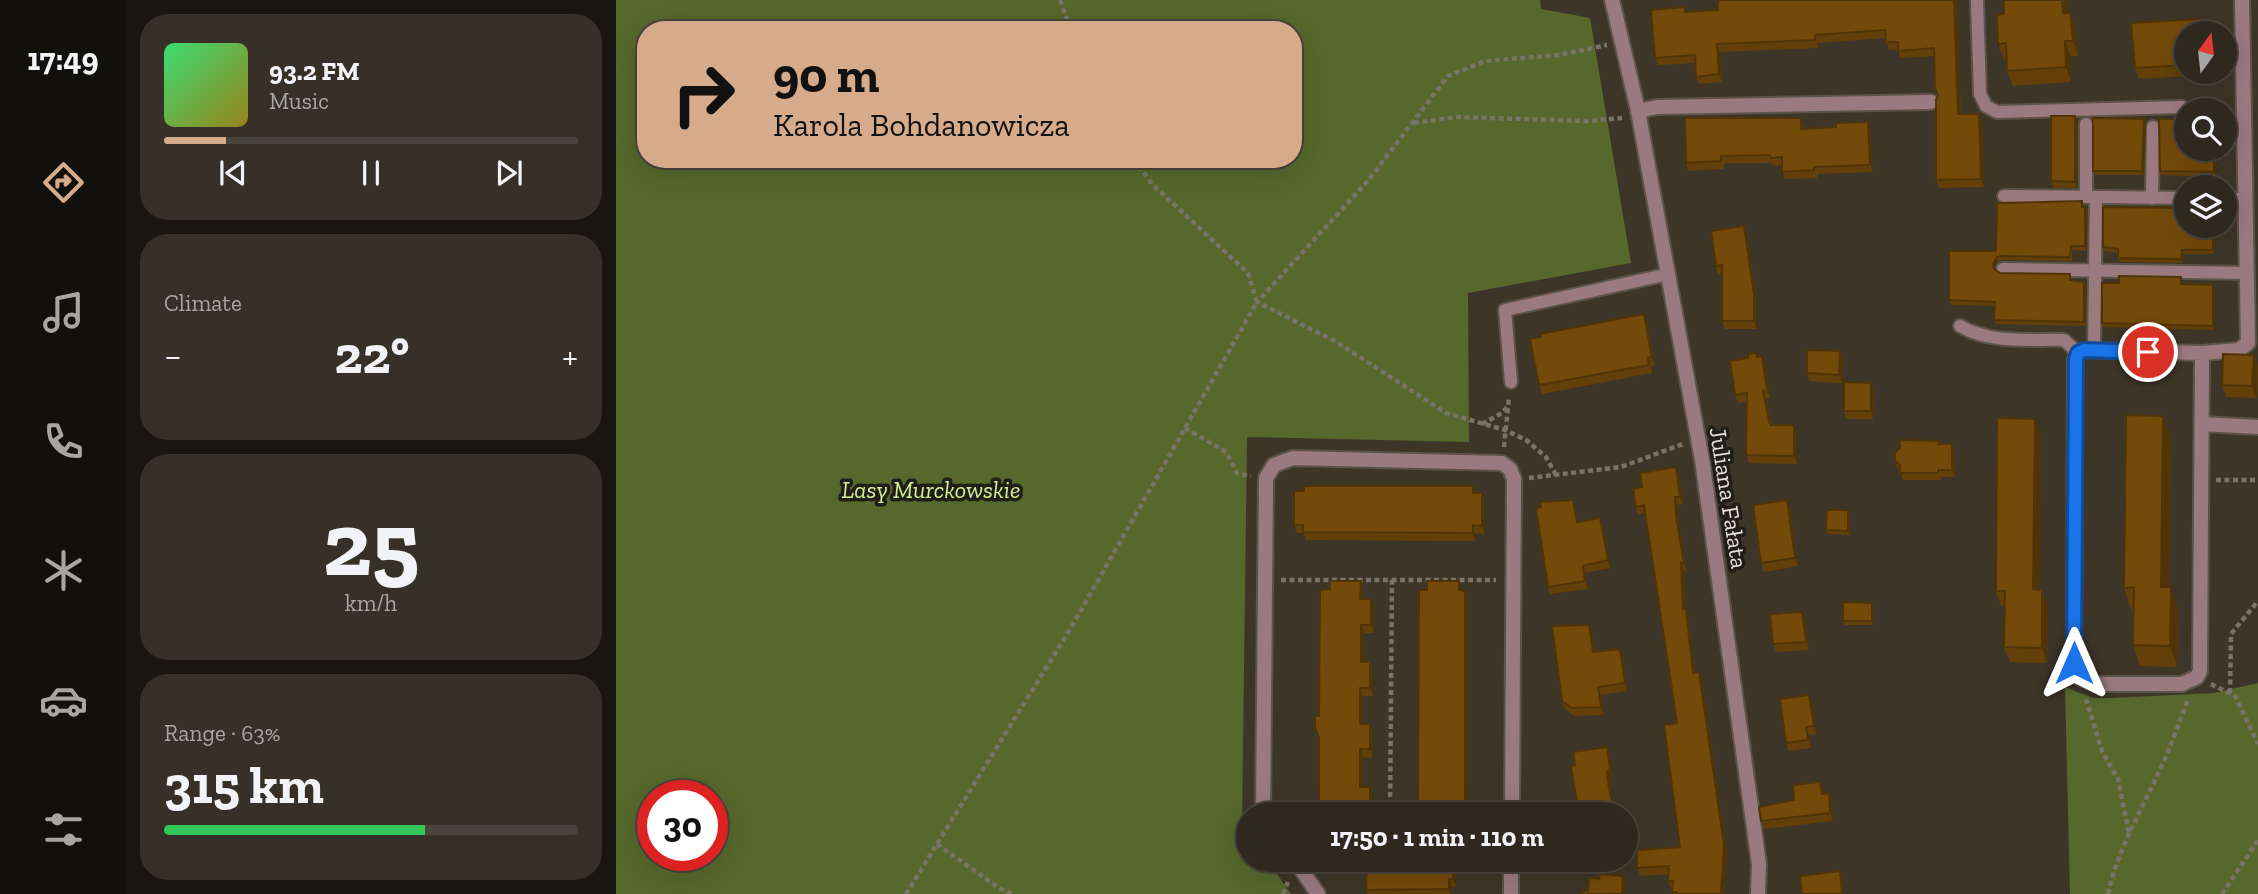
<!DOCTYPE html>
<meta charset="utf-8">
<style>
:root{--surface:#2e281f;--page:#363028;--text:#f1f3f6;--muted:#a7a6a4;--line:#49443d;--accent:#d6ab8b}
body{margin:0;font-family:"Zilla Slab",serif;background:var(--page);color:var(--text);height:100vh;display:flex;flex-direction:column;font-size:26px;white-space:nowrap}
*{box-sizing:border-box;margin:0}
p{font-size:23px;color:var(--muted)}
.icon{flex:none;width:38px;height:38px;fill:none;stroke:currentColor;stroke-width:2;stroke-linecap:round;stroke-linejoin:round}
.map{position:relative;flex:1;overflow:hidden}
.details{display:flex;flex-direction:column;gap:14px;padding:14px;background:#191611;width:490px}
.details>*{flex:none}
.banner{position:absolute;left:21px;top:21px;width:665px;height:147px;border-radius:28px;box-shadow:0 7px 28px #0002,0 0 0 2px var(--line);background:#d6ab8b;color:#111;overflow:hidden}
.needle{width:46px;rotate:15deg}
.buttons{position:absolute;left:1558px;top:21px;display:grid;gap:14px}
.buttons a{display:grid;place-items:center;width:63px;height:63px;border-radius:50%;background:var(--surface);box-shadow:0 7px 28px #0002,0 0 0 2px var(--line);font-size:35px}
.speed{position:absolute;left:21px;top:780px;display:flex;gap:14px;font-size:35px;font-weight:700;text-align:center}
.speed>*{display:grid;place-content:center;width:91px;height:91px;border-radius:50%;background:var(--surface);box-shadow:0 7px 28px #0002,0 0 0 2px var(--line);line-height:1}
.speed .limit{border:10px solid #d22;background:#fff;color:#111}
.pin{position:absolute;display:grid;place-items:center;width:60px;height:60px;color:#fff;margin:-30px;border:4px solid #fff;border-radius:50%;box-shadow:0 2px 7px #0007}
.me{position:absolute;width:77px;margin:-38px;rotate:0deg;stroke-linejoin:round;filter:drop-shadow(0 0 5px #0008)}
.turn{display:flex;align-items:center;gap:24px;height:147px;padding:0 21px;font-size:32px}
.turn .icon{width:91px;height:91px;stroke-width:2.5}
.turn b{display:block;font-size:49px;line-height:60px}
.big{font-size:52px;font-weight:700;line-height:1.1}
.details .card{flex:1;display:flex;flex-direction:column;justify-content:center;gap:10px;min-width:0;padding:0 24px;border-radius:28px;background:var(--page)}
.details .dial{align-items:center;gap:0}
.dial b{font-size:91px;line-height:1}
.song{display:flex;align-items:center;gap:21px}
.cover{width:84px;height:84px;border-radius:10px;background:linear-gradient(135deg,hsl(140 70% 55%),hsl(50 70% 35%))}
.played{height:7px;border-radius:4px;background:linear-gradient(90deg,var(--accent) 15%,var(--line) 15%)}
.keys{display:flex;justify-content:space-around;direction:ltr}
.heat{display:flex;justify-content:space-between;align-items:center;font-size:38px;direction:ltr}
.charge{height:10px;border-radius:5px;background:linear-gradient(90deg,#34c759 63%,var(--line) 0)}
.trip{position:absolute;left:620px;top:802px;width:402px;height:70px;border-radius:35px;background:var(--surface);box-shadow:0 7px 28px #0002,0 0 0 2px var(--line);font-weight:700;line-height:70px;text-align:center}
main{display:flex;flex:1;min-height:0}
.tabs{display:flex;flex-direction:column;width:126px;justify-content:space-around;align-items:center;background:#12100c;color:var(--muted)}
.tabs .icon{width:49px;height:49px}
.tabs .on{color:var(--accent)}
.tabs b{font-size:32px;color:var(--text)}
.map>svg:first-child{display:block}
</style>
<main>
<nav class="tabs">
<b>17:49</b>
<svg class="icon on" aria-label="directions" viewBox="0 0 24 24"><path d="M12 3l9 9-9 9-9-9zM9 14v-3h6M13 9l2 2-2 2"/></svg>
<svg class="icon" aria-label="music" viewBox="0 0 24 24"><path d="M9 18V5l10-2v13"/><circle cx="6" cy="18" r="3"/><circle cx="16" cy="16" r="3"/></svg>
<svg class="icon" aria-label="phone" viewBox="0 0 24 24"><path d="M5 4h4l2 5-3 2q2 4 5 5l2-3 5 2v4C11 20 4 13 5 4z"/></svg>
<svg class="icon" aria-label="climate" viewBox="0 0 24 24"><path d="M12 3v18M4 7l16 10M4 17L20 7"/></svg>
<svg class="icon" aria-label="car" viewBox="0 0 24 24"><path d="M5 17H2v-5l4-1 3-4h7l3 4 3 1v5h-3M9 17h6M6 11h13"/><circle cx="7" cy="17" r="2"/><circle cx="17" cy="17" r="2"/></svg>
<svg class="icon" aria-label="filters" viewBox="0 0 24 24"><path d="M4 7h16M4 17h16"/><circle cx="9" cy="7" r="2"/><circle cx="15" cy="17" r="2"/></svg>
</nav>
<section class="details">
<div class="card">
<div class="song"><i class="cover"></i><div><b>93.2 FM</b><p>Music</p></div></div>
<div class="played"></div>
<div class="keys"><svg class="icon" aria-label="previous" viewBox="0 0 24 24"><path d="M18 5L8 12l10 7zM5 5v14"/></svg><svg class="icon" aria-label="pause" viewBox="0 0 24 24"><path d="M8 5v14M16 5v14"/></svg><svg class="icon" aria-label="next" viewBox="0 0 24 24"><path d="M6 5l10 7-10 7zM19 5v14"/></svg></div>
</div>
<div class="card"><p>Climate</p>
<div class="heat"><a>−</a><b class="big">22°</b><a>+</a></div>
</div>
<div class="card dial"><b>25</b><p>km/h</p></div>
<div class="card"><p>Range · 63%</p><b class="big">315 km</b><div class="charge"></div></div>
</section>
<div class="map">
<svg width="1642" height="894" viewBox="0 0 1642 894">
<rect width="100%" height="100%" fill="#3e3529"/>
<g fill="#56682c" fill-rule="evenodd">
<path d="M0,0H924L925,9L974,18L1015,263L852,293L853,442L631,437L626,826L632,834V859H650L675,894H0ZM30,30H677V159H30ZM37,796H96V856H37Z"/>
<path d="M1642,683V894H1454L1449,687L1477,698H1495L1598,693Z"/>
</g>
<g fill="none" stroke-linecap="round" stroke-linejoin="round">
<defs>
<g id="lane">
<path d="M1361,0L1364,94L1370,106L1381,112L1566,107"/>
<path d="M1470,124V197"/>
<path d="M1388,196L1570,198"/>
<path d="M1536,198L1537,127"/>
<path d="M1608,199H1629"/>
<path d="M1387,269L1631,273"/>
<path d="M1344,326C1375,344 1413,339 1448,340L1462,353"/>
<path d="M1478,350L1480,197"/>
<path d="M895,382L889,310L1053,274"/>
</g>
<g id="street">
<path d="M996,0L1022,111L1086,460L1143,864L1142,894"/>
<path d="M1022,111L1041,107L1315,102"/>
<path d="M1586,353L1584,671L1581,677L1566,684H1480L1464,678L1458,663L1459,360L1462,353L1468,350L1586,353L1623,350L1632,343L1626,0"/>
<path d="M1586,424L1642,427"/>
<path d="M647,814L650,478L658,465L677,458L886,463L894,469L898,479L896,814"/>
<path d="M678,859L702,894"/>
<path d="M895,894V859"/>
</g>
</defs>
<use href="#lane" stroke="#5c5448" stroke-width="16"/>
<use href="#street" stroke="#5c5448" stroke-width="18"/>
<g stroke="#7a7368" stroke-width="4.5" stroke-dasharray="5 3.5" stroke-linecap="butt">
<path d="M444,0L455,30"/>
<path d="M798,123L841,117L971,121L1006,118"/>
<path d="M866,424L886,413L892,406"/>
<path d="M569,428L610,452L621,473L635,476"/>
<path d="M888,447L893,397"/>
<path d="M940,475L930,457L910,440L889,430L830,413L719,341L641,302L751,182L832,76L869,61L943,55L991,45"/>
<path d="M913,478L1005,467L1067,444"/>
<path d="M1600,480H1642"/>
<path d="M665,580H880"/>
<path d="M1595,684L1619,696L1642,744"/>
<path d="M1614,693L1615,634L1642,601"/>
<path d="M1470,699L1486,751L1502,779L1513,833"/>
<path d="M774,814L776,580"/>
<path d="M321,844L383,888L396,894"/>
<path d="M290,894L456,626L641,302L632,273L536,184L518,159"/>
<path d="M667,894L672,882"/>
<path d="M1492,894C1502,848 1527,808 1546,765C1556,744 1563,722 1572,700"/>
<path d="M1606,894L1642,840"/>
</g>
<use href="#lane" stroke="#9a797f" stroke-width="12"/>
<use href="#street" stroke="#9a797f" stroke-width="14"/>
</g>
<g fill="#634009">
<path d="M1341,0L1345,114L1366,122L1368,187L1323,188L1320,180L1322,95L1319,56L1285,58L1282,50H1273L1270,38L1201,43L1202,48L1104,52L1106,82L1083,84L1080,77V63L1042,65L1039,58L1069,7L1070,12Z"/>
<path d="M1452,13H1454L1460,28L1462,56H1455V82L1397,86L1391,71V59L1388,60L1382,44Z"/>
<path d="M1584,19L1588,31L1570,33V72H1591L1592,75L1523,79L1519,68Z"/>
<path d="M1528,119L1530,123L1528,175H1479L1477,171Z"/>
<path d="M1462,122L1461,188H1437L1435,181Z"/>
<path d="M1187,126L1188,128L1254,129L1257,172L1201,174V178L1169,179L1166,172V165L1157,166L1156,163H1108V169L1072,171L1070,163Z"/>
<path d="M1570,149H1600V177L1545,175L1544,171Z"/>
<path d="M1468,207L1471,211V251L1456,250V261L1387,260L1382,262L1378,268L1379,270L1384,273L1454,274L1456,280L1470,287V326L1380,324L1378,320L1379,306L1335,305L1333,300L1380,251Z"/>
<path d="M1599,226L1598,254H1567V263L1504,262L1502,253L1488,251L1487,247Z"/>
<path d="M1131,234L1141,302V329H1109L1106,321V273L1102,274L1100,266Z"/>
<path d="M1565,277L1567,284L1597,285L1598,289V330L1487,327L1486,323L1503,283Z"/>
<path d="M1031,322L1039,366H1035L1036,373L926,394L923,385Z"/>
<path d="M1224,351L1227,359L1226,383L1193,381L1191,373Z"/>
<path d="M1638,355L1642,367L1641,398L1610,397L1606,385Z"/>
<path d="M1141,357L1149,364L1154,398L1150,399L1156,425H1178L1181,433V464L1133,463L1130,455L1131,401L1122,403L1119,395Z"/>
<path d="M1255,383L1258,391L1257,419H1230L1228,411Z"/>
<path d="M1425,434L1423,590L1432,605L1431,663L1394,662L1388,647L1389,606H1385L1380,591Z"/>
<path d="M1555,437L1553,587L1562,608L1561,667L1524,666L1517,645V609H1515L1508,588Z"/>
<path d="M1324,444H1336L1339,452V477H1325V480H1287L1284,470L1281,468L1279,461Z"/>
<path d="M1063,474L1067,504L1061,505L1063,524L1071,572L1068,571L1070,609L1072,617L1079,673L1083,672L1086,680L1111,853L1108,894H1057V889H1055L1052,881V874L1024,876L1021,868L1064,847L1061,723L1030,513L1022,514L1020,507L1026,487Z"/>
<path d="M857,486L859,493L869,501V534L859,533V541L690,540L688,533H681L678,525Z"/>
<path d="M1171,500L1174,508L1182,566L1148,572L1145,563Z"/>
<path d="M959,508L962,522L984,518L987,526L994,568L969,573L972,589L934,594L932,587Z"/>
<path d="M1232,510L1234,514V535L1212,534L1210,530Z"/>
<path d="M745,581L747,589V599L758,607V633H748V662L757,670V696H747V724H754L757,732V757L747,758V787H754L757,795V814H703V739L699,728L703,716L714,589Z"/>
<path d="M1256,603L1257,607V625H1228L1227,621Z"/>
<path d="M1189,620L1193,650L1160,652L1157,644Z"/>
<path d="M973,625L976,633L979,652L1007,657L1011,691L985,695L988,715L958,716L948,708L946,701Z"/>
<path d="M1196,703L1200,734L1193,735L1195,748L1173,751L1170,743Z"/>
<path d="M1207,790L1208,794L1216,801L1217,821L1148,829L1145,821L1178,800Z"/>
<path d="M751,859H840V887H836V894H752L750,890Z"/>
</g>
<g fill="#503407">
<path d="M1338,0H1341L1345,122L1342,114Z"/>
<path d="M1446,0H1451L1453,28L1447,13Z"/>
<path d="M1454,13L1460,28L1462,56L1457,41Z"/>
<path d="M1584,19L1588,31L1589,33H1585Z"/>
<path d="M1449,41L1455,56V82L1450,67Z"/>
<path d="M1101,44L1104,52L1106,82L1103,74Z"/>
<path d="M1363,114L1366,122L1368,187L1365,179Z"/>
<path d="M1459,116L1462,122L1461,188L1459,182Z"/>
<path d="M1528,119L1530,123L1528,175L1526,171Z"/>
<path d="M1252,122L1254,129L1257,172L1254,165Z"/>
<path d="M1598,149H1600V177L1598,172Z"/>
<path d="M1469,207L1471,211V251L1469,246Z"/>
<path d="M1128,226L1131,234L1141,302V329L1138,321Z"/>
<path d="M1597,226H1599L1598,254L1597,250Z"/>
<path d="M1381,257L1382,262L1378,268L1377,264Z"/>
<path d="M1468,282L1470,287V326L1468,322Z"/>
<path d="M1597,285L1598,289V330L1597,326Z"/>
<path d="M1028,314L1031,322L1039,366L1036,357Z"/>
<path d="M1224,351L1227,359L1226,383L1223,375Z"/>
<path d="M1638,355L1642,367L1641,398L1636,386Z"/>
<path d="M1146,356L1149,364L1154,398L1151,390Z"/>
<path d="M1255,383L1258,391L1257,419L1255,411Z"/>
<path d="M1147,391L1150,399L1157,433L1154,425Z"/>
<path d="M1547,416L1555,437L1553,608L1545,587Z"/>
<path d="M1419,419L1425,434L1423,605L1417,589Z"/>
<path d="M1178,425L1181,433V464L1178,456Z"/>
<path d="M1336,444L1339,452V477L1336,470Z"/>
<path d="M1060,467L1063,474L1067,504L1064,497Z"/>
<path d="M866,493L869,501V534L866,526Z"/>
<path d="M1059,497L1061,505L1063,524L1071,572L1068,564L1060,516Z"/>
<path d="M1171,500L1174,508L1182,566L1179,558Z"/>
<path d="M1232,510L1234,514V535L1232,531Z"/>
<path d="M984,518L987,526L994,568L992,560Z"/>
<path d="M857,525L859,533V541L857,533Z"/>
<path d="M1065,563L1068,571L1070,609L1072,617L1080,681L1077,673L1067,609Z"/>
<path d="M967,566L969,573L972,589L969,581Z"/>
<path d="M745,581L747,589V607L744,599Z"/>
<path d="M1555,587L1562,608L1561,667L1554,646Z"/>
<path d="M1426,590L1432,605L1431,663L1426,648Z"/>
<path d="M849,591L852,599V814H849Z"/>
<path d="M755,599L758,607V633L755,625Z"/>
<path d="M1256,603L1257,607V625L1256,621Z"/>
<path d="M1186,612L1189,620L1193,650L1190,642Z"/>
<path d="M745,625L748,633V670L745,662Z"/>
<path d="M973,625L976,633L980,660L977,652Z"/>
<path d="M1004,649L1007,657L1011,691L1009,683Z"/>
<path d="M754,662L757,670V696L754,688Z"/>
<path d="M1083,672L1086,680L1111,853L1108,894H1105Z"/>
<path d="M982,687L985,695L988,715L985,707Z"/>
<path d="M744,688L747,696V732L744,724Z"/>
<path d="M1193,695L1196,703L1200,734L1198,726Z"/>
<path d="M754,724L757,732V757L754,749Z"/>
<path d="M1190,727L1193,735L1195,748L1192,740Z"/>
<path d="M991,747L994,755L997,777L994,780L996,796L1000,814H999L993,788Z"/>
<path d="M744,749L747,758V795L744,787Z"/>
<path d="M754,787L757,795V814H755L754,812Z"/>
<path d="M1213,793L1216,801L1217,821L1214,813Z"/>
<path d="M837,859H840V887L837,879Z"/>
<path d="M1224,871L1227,879L1228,894H1226Z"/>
<path d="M1007,876L1010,883L1009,894H1006Z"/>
<path d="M833,879L836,887V894H834L833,889Z"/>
</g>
<g fill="#734a0a" stroke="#503407" stroke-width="2">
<path d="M1102,0H1338L1342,114H1363L1365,179L1320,180V100L1322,95L1319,88L1318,48L1282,51V42H1270L1269,30L1199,35V40L1101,44L1103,74L1080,77L1079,55L1039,58L1035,10L1069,7V12L1102,10Z"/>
<path d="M1388,0H1446L1447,13H1454L1457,41H1449L1450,67L1391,71L1390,43L1382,44L1381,15L1388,14Z"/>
<path d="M1584,19L1585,33H1570V65L1519,68L1515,23Z"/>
<path d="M1435,116H1459V182L1435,181Z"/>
<path d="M1069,118H1185V129L1220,127V123L1252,122L1254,165L1198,167V170L1166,172V157L1155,158L1154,155L1105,156V161L1070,163Z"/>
<path d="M1477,118L1528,119L1526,171H1477Z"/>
<path d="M1543,119H1570V149H1598V172L1544,171Z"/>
<path d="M1466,201V207H1469V246H1455L1454,257L1385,256L1381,257L1377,264L1378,269L1384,273L1454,274V280L1468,282V322L1378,320L1379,302L1333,300V251H1380L1381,203Z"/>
<path d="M1487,207L1570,208V226H1597V250H1566L1565,259L1502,258V249L1487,247Z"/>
<path d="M1128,226L1138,294V321H1106V265L1100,266L1095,231Z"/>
<path d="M1503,276L1565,277V284L1597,285V326L1486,323V283H1503Z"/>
<path d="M1028,314L1036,357L1032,358L1033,365L923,385L914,339L925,337L924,334Z"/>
<path d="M1191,350L1224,351L1223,375L1191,373Z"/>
<path d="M1140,353L1141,357L1146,356L1151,390L1147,391L1154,425H1178V456L1130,455L1131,393L1119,395L1114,361L1132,358V354Z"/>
<path d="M1607,354L1638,355L1636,386L1606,385Z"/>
<path d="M1228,382L1255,383V411H1228Z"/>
<path d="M1510,415L1547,416L1545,587H1555L1554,646L1517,645L1518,587L1508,588Z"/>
<path d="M1381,418L1419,419L1417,589L1426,590V648L1388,647L1389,591H1380Z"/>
<path d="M1284,440L1323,441L1322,444H1336V470H1322V473H1284V465L1279,461V453L1284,448Z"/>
<path d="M1060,467L1064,497H1059L1060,516L1068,564L1065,563L1067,609H1070L1077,673L1083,672L1108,845L1105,894H1061V892H1056L1057,881H1052L1053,866L1021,868V850L1064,847L1048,725L1061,723L1028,505L1020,507L1017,489L1026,487L1024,473Z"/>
<path d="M688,486H857V493H866V526L857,525V533L687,532V525H678V491H688Z"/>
<path d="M957,500L961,522L984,518L992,560L967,566L969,581L932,587L920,508L925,507L924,502Z"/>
<path d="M1171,500L1179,558L1145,563L1137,505Z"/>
<path d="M1211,510H1232V531L1210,530Z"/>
<path d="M714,581H745L744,599H755V625H745V662H754V688H744V724H754V749H744V787H754V812H744V814H703V737L699,728V716H703L704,590L714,589Z"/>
<path d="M811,581H843V590L849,591V814H802L803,590H811Z"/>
<path d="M1227,602L1256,603V621H1227Z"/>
<path d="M1186,612L1190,642L1157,644L1154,614Z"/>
<path d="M973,625L977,652L1004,649L1009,683L982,687L985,707L955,708L946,701L936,626Z"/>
<path d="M1193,695L1198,726L1190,727L1192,740L1170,743L1164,699Z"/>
<path d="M991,747L994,769L991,772L993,788L999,814H963L955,766L959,765L957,752Z"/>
<path d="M1204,782L1206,794L1213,793L1214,813L1145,821L1143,807L1178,800L1177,785Z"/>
<path d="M751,859H837V879H833V889L750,890Z"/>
<path d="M1224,871L1226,894H1186L1184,876Z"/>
<path d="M984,874L1007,876L1006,894H966V891H972L973,878L983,879Z"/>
</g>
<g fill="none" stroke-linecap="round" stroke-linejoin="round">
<defs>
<path id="route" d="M1458,663L1460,360L1462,353L1468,350L1532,352"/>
</defs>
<use href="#route" stroke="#114b97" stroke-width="18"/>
<use href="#route" stroke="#1a73e8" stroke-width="12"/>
</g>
<g text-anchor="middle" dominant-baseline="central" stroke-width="7" stroke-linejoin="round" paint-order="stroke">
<g font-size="24" font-style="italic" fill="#d1ee93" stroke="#211d18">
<text x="315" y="489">Lasy Murckowskie</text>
</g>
<g font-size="24" fill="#e5dfd8" stroke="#211d18">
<text transform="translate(1113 498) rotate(81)">Juliana Fałata</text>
</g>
</g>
</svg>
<div class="buttons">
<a><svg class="needle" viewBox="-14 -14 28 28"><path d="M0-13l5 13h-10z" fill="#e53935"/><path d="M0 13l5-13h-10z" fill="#a7a6a4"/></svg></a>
<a><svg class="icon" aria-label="search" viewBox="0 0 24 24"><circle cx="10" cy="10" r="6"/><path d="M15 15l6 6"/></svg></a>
<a><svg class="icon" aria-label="layers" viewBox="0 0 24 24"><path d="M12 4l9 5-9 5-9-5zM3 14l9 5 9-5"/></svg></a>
</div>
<div class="speed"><div class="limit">30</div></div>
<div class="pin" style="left:1532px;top:352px;background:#d93025"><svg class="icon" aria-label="arrive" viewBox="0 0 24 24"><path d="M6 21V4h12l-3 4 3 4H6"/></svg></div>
<svg class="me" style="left:1458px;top:663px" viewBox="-20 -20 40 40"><path d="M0-17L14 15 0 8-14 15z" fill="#1a73e8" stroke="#fff" stroke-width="4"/></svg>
<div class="trip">17:50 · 1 min · 110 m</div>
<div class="banner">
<div class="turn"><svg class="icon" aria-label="right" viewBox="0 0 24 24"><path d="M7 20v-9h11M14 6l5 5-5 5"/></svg><div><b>90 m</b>Karola Bohdanowicza</div></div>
</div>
</div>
</main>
